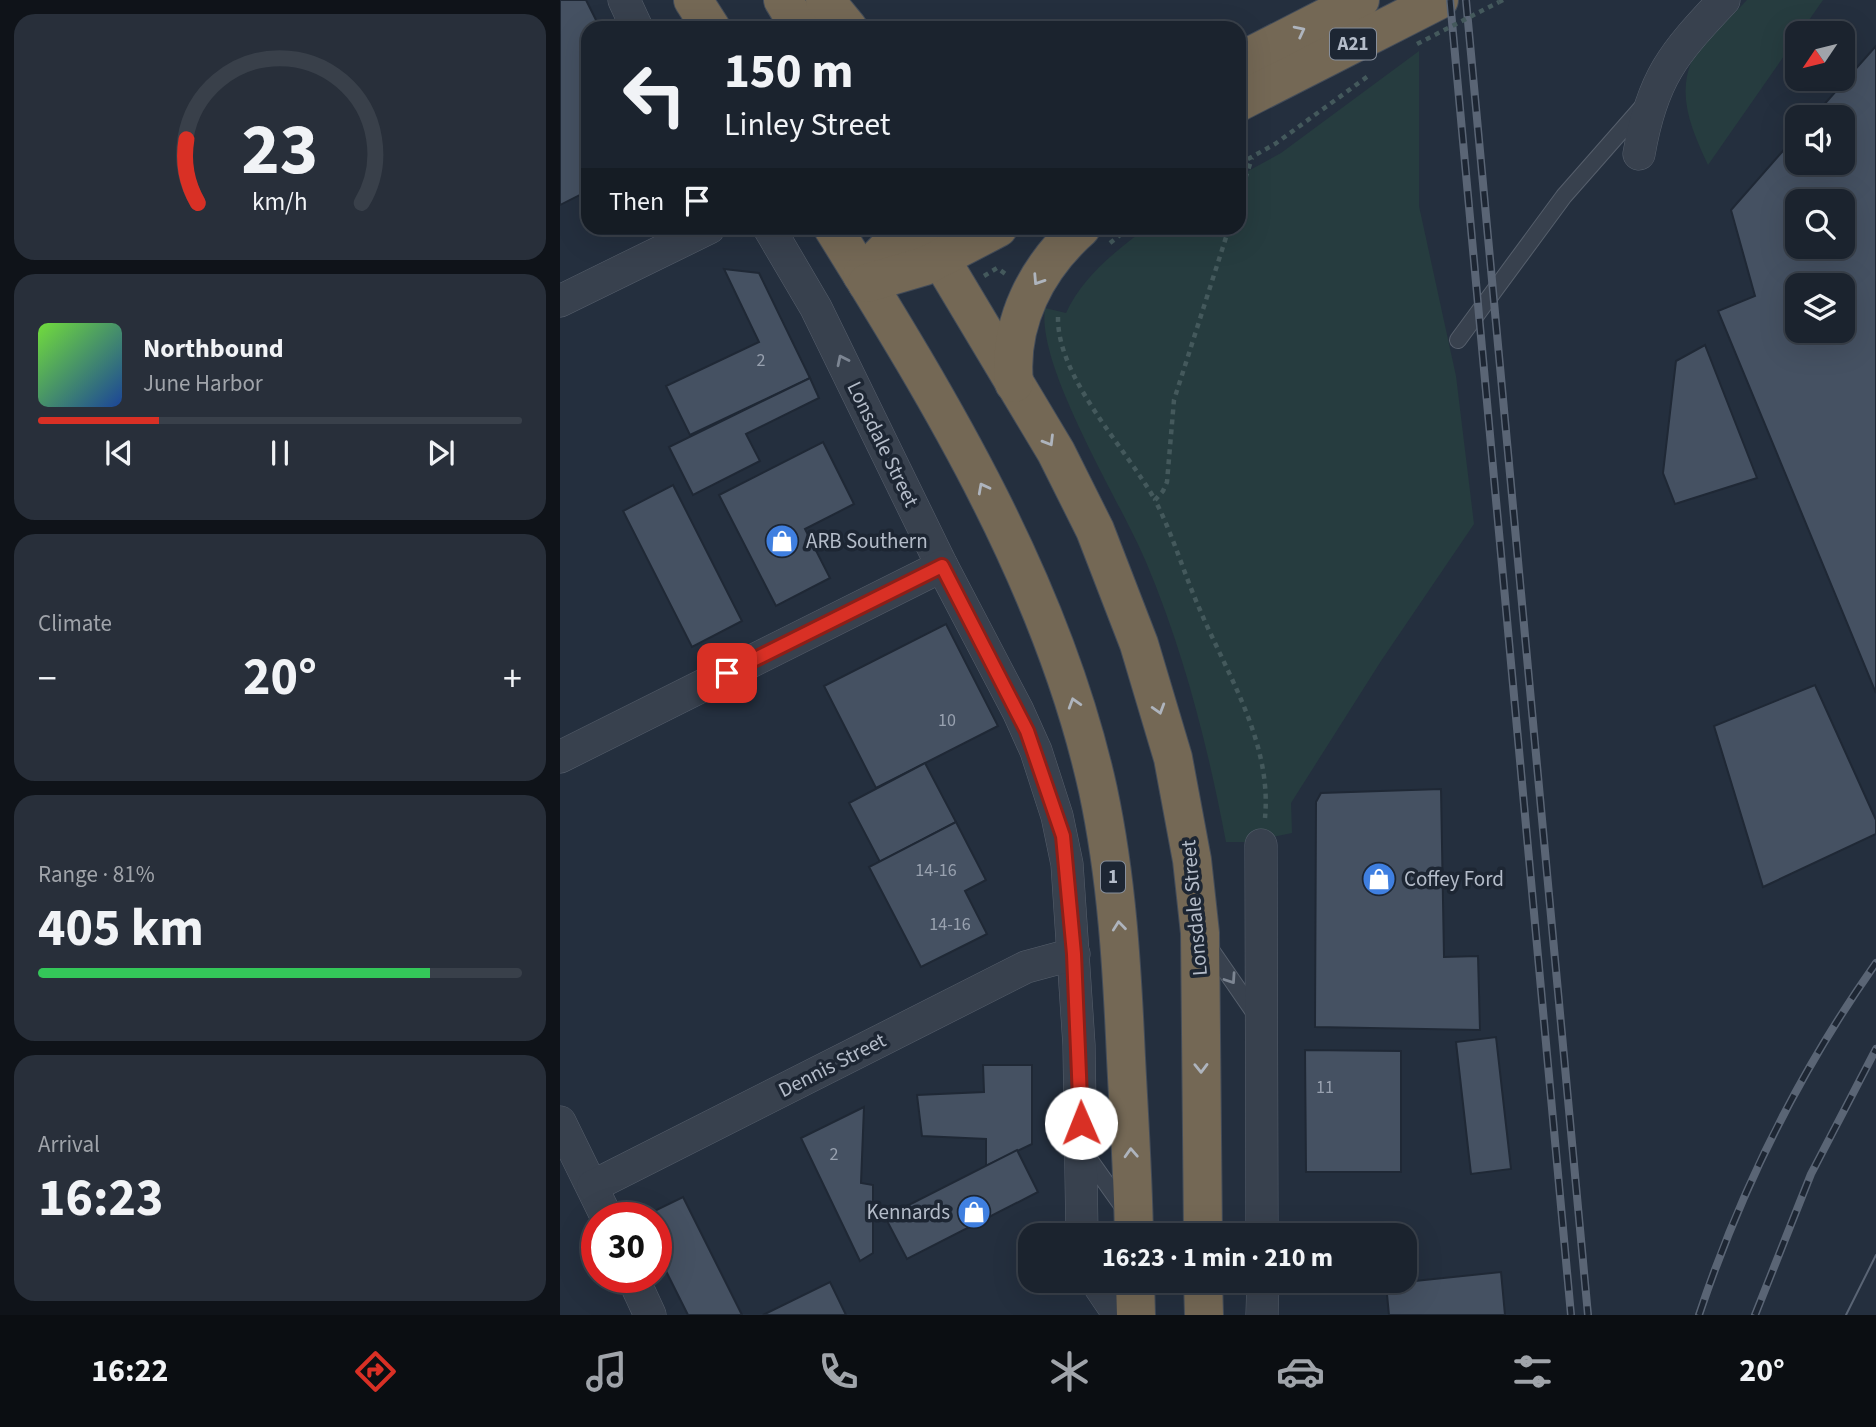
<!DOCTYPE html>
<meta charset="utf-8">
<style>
:root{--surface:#1b232e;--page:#282f3a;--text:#f1f3f6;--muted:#a0a4aa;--line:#39404a;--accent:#d93025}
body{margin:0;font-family:"Source Sans 3",sans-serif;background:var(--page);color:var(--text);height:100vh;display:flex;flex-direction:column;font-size:26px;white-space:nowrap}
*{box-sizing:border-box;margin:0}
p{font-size:23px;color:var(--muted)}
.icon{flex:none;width:38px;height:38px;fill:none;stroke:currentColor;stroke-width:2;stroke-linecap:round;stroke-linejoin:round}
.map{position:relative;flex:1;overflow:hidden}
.side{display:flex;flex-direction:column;gap:14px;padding:14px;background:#0f1319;width:560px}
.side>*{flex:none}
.hud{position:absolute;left:21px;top:21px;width:665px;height:214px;border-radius:21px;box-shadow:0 7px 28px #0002,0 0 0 2px var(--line);background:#1b232e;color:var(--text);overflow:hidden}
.needle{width:46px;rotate:235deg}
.buttons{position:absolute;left:1225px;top:21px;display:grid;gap:14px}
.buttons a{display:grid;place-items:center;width:70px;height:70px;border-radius:14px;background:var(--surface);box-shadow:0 7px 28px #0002,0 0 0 2px var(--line);font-size:35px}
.speed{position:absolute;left:21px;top:1202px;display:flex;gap:14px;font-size:35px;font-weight:700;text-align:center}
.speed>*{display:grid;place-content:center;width:91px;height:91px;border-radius:50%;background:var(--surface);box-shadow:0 7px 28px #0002,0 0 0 2px var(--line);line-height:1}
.speed .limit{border:10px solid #d22;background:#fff;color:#111}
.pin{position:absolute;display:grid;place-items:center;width:60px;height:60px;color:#fff;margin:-30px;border-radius:14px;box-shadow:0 4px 10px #0006}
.me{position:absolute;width:77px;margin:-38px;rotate:359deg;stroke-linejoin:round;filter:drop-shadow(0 0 5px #0008)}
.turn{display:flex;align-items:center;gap:24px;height:147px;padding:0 28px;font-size:32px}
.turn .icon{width:91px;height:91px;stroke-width:2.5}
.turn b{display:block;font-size:49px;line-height:60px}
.then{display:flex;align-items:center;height:66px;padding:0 28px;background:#0003;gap:14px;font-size:26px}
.big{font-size:52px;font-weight:700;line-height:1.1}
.side .card{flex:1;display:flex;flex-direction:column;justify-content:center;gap:10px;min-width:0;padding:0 24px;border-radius:21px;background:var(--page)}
.side .dial{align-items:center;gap:0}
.dial svg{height:182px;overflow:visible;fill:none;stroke:var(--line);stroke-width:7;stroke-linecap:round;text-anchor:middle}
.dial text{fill:var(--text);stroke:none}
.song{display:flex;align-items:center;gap:21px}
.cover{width:84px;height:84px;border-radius:10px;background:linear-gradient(135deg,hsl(100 70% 55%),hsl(220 70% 35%))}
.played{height:7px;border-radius:4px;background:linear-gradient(90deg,var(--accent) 25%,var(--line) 25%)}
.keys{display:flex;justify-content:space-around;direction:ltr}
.heat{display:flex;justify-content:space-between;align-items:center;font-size:38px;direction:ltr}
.charge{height:10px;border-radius:5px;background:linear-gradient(90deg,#34c759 81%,var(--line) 0)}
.trip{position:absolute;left:458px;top:1223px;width:399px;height:70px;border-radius:21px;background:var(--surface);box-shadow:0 7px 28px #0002,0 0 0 2px var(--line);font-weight:700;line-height:70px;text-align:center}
.tab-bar{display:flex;height:112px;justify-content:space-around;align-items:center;background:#0b0e12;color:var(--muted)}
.tab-bar .icon{width:49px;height:49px}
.tab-bar .current{color:var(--accent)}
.tab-bar b{font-size:32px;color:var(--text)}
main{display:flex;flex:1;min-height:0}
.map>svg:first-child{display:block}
</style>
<main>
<section class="side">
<div class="card dial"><svg viewBox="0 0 100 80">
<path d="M14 69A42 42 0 1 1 86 69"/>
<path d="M14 69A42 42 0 0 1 9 41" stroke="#d93025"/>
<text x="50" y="56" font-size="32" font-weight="700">23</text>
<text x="50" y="72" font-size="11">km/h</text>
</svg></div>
<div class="card">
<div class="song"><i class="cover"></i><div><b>Northbound</b><p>June Harbor</p></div></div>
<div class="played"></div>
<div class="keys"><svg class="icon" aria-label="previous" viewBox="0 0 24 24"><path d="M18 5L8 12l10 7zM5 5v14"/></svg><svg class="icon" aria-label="pause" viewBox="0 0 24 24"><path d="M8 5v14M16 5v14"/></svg><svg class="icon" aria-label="next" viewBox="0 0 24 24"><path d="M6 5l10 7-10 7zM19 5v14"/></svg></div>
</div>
<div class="card"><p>Climate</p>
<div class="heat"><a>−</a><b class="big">20°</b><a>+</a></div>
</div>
<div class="card"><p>Range · 81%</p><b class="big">405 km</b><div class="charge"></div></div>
<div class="card"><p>Arrival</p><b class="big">16:23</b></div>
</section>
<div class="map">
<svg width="1316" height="1315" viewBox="0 0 1316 1315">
<rect width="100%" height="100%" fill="#242f3e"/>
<g fill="#263c3f">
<path d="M1187,0H1263L1148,165C1133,132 1116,97 1132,60C1139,46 1174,14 1187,0Z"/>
<path d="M859,51V206L896,376L914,524L821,661L731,803L732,833L687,842H666C648,747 624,652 586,562C561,502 476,367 485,308L506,313C523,276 555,252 586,228H679V176L721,153Z"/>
</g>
<g fill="#455162" stroke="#1f2835" stroke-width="2" fill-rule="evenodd">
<path d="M0,0H26L40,28H28V191L0,205Z"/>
<path d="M1316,46V693L1158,311L1195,296L1171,210L1237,135V163H1283V117H1253ZM1237,201H1283V247H1237ZM1237,285H1283V331H1237Z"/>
<path d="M164,269L199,273L250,378L130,435L106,386L199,342Z"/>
<path d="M1145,345L1197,478L1115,504L1103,473L1116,361Z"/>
<path d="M250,378L259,398L186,434L200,461L133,495L109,447Z"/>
<path d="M263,442L294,504L245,529L270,578L216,606L159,495Z"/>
<path d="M113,485L182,621L132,647L63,511Z"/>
<path d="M386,624L438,726L316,788L264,686Z"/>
<path d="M1255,685L1316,820V834L1203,887L1154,726Z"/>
<path d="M365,763L396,822L320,862L289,803Z"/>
<path d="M881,789L884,957L918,956L920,1030L755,1027L756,802L761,793Z"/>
<path d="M396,822L426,880L405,891L427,934L361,967L309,867Z"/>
<path d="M936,1037L951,1169L911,1174L896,1042Z"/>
<path d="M745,1050L841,1051V1172H746Z"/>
<path d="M423,1065H472V1144L426,1166V1139L362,1136L357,1095L424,1092Z"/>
<path d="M304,1107L301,1183L313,1185V1253L300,1261L241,1138Z"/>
<path d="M457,1150L478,1192L347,1259L325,1217Z"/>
<path d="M123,1197L182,1315H128L96,1251V1218H80Z"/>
<path d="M941,1272L945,1315H829L826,1284Z"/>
<path d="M270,1282L286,1315H203Z"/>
</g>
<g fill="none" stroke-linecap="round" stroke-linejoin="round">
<defs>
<g id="lane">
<path d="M898,340L1004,196L1084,105"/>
<path d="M647,944L698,1018"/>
<path d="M524,1152L566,1211"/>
</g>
<g id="street">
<path d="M64,0L77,28"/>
<path d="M1079,154C1092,78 1113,54 1164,0"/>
<path d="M209,228L256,308L382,566L458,711L476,751L497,816L507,864L519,1045L522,1236"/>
<path d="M0,301L149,228"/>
<path d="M0,757L382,566"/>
<path d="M701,845L702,1236"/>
<path d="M0,1122L47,1218"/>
<path d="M33,1186L466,967L514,954"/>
<path d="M73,1278L90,1315"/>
<path d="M536,1281L559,1315"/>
<path d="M702,1315L703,1281"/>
</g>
<g id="highway">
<path d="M133,0L151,28"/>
<path d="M223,0L240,28"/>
<path d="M265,0L288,28"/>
<path d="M679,62L800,0"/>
<path d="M679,102L879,0"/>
<path d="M273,228C382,403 493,586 538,790C557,879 562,968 566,1058C569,1117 573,1176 574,1236"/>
<path d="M362,228L496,452L535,530L579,644L613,758L632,860L640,933L643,1236"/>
<path d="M302,275L329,247L357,228"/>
<path d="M307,283L365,266L438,228"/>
<path d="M454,383C448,322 477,267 521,228"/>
<path d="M575,1281L576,1315"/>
<path d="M643,1281L644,1315"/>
</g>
</defs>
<use href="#lane" stroke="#565f6c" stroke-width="18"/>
<use href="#street" stroke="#565f6c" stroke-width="33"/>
<use href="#highway" stroke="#434c59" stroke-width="40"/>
<g stroke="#44595c" stroke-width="4.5" stroke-dasharray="5 5" stroke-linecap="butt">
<path d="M939,2L943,0"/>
<path d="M679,164L715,144L811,74"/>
<path d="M679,197L692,158"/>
<path d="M669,228L614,400L607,482L603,491L595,500C613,535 624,574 640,610C668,676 712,743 705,818"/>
<path d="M550,243L569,228"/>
<path d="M424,276L437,268L447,275"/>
<path d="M498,317C497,378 566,448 595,500"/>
</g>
<use href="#lane" stroke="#38414e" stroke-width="16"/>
<use href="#street" stroke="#38414e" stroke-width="32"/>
<use href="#highway" stroke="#746855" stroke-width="38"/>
<path stroke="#5a6575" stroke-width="2" d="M1286,1315L1316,1255"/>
<defs>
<g id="rail">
<path d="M890,0L1011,1315"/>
<path d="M906,0L1028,1315"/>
<path d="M1139,1315C1181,1189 1239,1072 1316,963"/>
<path d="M1195,1315L1251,1174L1316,1049"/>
</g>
</defs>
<use href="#rail" stroke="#5a6575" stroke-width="8"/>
<use href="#rail" stroke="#1d2633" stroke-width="5" stroke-dasharray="16" stroke-linecap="butt"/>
<path stroke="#44595c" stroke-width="4.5" stroke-dasharray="5 5" stroke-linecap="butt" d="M857,44L939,2"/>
</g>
<defs><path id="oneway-chevron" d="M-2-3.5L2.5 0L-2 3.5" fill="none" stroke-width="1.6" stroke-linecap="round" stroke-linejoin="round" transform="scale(1.75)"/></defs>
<g stroke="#aeb4bd">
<use href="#oneway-chevron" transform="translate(740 31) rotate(-27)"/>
<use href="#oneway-chevron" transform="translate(478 280) rotate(123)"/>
<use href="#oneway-chevron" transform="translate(489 441) rotate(59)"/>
<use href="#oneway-chevron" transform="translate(423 488) rotate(-118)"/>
<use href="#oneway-chevron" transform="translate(514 703) rotate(-107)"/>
<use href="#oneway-chevron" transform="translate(599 709) rotate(73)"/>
<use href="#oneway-chevron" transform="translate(559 926) rotate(-96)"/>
<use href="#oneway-chevron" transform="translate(641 1068) rotate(89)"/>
<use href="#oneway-chevron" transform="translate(571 1153) rotate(-93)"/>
</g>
<g stroke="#7c8592">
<use href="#oneway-chevron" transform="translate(282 360) rotate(-116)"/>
<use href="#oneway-chevron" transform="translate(671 979) rotate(56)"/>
</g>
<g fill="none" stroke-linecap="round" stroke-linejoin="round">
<defs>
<path id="route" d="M167,673L382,566L467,731L503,836L514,954L521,1123"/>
</defs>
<use href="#route" stroke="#8d1f18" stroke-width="18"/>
<use href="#route" stroke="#d93025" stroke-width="12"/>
</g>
<defs>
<symbol id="shop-disc" viewBox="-11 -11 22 22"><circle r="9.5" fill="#3f7fe0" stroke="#1d2633"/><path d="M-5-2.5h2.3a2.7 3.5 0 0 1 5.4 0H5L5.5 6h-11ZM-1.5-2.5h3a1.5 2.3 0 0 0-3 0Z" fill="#fff"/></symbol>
</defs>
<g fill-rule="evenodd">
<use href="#shop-disc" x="203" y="522" width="38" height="38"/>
<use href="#shop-disc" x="800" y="860" width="38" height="38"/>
<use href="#shop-disc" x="395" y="1193" width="38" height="38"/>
</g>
<g text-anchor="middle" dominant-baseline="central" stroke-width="7" stroke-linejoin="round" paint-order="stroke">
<g font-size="18" fill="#98a1af">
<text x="201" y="360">2</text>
<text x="387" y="720">10</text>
<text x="376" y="870">14-16</text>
<text x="390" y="924">14-16</text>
<text x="765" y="1087">11</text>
<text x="274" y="1154">2</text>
</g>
<g fill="#1d2633" stroke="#878f9c" stroke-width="2">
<rect x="770" y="28.5" width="46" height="31" rx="5"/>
<rect x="541" y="861.5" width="24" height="31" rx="5"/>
</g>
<g font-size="19" font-weight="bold" fill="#b4bcc9">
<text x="793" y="44">A21</text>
<text x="553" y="877">1</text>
</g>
<g font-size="21" fill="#b4bcc9" stroke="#1d2633">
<text transform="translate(323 444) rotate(64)">Lonsdale Street</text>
<text transform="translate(634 908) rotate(-95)">Lonsdale Street</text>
<text transform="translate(272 1065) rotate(-27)">Dennis Street</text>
</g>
<g font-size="21" fill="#b4bcc9" stroke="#1d2633" text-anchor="start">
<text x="246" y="541">ARB Southern</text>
<text x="844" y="879">Coffey Ford</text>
<text x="390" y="1212" text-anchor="end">Kennards</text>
</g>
</g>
</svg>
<div class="buttons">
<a><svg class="needle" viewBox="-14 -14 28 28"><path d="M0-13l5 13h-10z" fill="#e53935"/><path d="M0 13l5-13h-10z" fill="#a0a4aa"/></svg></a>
<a><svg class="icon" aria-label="sound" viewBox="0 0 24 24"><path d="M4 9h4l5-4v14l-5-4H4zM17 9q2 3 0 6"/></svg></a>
<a><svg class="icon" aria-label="search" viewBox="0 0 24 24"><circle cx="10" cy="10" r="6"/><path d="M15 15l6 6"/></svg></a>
<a><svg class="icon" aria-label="layers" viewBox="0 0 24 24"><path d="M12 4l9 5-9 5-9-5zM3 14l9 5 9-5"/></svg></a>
</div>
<div class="speed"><div class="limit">30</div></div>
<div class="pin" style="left:167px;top:673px;background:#d93025"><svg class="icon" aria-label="arrive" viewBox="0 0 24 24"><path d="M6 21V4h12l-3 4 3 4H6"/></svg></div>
<svg class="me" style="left:521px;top:1123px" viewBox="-20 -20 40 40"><circle r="19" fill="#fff"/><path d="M0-13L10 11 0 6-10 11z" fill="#d93025"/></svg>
<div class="trip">16:23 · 1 min · 210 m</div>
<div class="hud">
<div class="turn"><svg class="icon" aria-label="left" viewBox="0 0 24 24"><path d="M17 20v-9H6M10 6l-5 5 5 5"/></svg><div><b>150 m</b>Linley Street</div></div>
<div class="then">Then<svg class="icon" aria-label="arrive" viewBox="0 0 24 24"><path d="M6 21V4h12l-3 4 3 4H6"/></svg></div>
</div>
</div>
</main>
<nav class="tab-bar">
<b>16:22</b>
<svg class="icon current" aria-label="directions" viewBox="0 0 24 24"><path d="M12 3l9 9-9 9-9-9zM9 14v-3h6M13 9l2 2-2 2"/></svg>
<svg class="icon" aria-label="music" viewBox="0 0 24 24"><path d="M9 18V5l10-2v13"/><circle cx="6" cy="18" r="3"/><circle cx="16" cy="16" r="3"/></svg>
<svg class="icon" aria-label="phone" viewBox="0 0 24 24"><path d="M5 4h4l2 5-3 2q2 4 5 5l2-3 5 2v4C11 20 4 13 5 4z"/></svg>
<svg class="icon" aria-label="climate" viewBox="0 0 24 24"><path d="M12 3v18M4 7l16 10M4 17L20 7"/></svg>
<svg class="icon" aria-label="car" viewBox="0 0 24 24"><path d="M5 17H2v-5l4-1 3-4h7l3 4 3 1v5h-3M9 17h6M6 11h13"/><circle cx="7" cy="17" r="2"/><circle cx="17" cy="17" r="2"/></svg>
<svg class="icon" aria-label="filters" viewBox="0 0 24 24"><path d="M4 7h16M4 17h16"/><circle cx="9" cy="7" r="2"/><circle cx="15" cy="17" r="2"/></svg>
<b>20°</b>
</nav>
